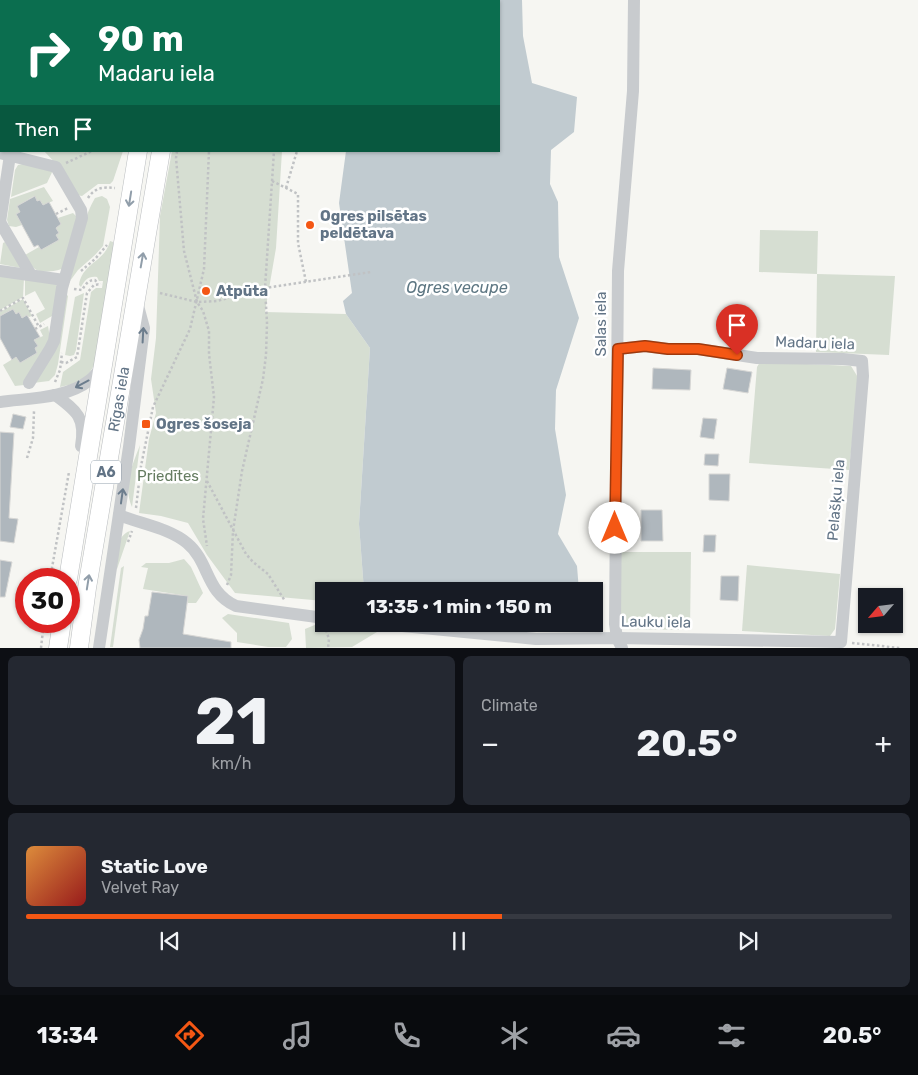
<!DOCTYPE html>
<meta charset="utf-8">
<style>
:root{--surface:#171b24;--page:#242831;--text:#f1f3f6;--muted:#9ea1a6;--line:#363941;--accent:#f45714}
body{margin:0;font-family:Rubik,sans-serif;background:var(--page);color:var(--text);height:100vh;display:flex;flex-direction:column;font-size:19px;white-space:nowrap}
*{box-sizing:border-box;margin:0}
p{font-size:16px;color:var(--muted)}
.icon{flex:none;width:28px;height:28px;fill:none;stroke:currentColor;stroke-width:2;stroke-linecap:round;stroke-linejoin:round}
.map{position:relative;height:648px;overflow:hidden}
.drawer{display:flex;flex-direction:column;gap:8px;padding:8px;background:#0d0f14;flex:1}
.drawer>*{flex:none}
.banner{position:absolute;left:0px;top:0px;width:500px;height:152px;box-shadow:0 1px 4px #0004;background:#0b6e4f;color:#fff;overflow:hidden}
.needle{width:32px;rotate:242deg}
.fabs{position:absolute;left:858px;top:588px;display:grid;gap:10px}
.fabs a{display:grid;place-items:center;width:45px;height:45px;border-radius:0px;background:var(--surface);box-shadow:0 1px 4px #0004;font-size:25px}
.speed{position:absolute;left:15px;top:568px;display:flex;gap:10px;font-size:25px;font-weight:700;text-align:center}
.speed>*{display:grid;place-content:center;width:65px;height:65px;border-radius:50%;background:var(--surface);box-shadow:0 1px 4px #0004;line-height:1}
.speed .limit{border:8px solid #d22;background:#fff;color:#111}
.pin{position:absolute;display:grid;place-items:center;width:42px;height:42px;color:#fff;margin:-51px -21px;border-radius:50% 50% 50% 0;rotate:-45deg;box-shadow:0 0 5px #0007}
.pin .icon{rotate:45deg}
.me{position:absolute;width:55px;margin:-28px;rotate:0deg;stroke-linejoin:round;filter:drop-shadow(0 0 4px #0008)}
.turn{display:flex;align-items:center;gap:18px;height:105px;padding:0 15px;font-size:22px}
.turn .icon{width:65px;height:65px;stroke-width:2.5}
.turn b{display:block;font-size:35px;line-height:42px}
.then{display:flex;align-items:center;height:48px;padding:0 15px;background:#0003;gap:10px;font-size:19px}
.big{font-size:38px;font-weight:700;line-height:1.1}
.drawer .tile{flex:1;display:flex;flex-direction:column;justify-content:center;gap:8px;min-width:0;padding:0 18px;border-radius:8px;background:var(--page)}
.drawer .dial{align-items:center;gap:0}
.dial b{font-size:65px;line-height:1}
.song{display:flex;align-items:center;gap:15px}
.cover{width:60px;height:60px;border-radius:8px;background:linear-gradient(135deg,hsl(30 70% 55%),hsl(0 70% 35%))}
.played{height:5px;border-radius:2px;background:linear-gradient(90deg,var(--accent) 55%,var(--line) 55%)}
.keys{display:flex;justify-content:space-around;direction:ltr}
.heat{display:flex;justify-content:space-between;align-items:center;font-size:28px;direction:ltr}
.drawer .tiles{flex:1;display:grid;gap:8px;grid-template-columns:1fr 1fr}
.tile:last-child{grid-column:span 2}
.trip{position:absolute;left:315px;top:582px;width:288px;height:50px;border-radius:0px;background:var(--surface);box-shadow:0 1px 4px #0004;font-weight:700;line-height:50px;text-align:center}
.dock{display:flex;height:80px;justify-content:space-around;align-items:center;background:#090b0e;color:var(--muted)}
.dock .icon{width:35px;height:35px}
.dock .selected{color:var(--accent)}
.dock b{font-size:22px;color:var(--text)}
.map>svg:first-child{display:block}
</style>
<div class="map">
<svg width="918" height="648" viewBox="0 0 918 648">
<rect width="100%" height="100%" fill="#f6f6f2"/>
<g fill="#d6ded2">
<path d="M201,0H305L200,1Z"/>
<path d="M44,151H123L113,181L110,184H98L82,196L76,195L62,170Z"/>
<path d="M172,151H282L276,248L265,312L346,314L370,348L359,524L364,591H324V601L235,593L207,555L188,523L161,516L139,513L149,439L156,413L151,379L156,338L160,216Z"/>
<path d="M23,164L54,168L47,183L11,197L15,170L18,165Z"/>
<path d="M44,187L53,201L43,205L40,200L37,201L34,196L17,206L20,212L16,214L22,225L16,227L9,226L7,220L10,199Z"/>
<path d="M102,196L107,199L110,207L103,246L95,255L78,270L70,281C77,254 81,222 95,198Z"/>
<path d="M73,213L78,218L64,268C58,271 41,274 35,269C31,266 28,259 25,255L39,247L41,250L59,240L56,235L59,233L56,228L61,224L58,218Z"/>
<path d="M760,230L818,231L817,274L895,276L889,355L816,352L817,274L759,272Z"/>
<path d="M110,241L113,242L115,252L98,360L85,379L73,384L60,387L63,372L80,360L91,292L96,288H102L103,281H99L97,277C88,276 85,280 81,287L79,285C82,263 105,262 110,241Z"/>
<path d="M5,242L21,268L0,264L3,243Z"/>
<path d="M0,275L24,278L23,297L0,310Z"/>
<path d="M25,278L56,284L58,288L52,316L40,323L36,314L45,309L35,291L25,296Z"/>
<path d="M84,293L76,350L74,355L70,356L65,355L75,297Z"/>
<path d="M66,294L68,296L58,364L55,375L49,381L33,383Z"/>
<path d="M23,299L32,316L29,317L27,315L22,318L19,313L16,314L13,309L0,316V312Z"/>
<path d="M48,326L50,338L24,385L15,386L3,365L16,357L20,363L37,353L35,348L37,346L34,340L43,336L40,330Z"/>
<path d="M760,362L851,366L859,379L849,470L749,463L757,367Z"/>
<path d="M140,445L132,507C123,485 132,466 140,445Z"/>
<path d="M130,531L117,569C118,555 115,536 130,531Z"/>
<path d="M621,552H691L690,630L621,629Z"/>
<path d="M184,559L191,567L203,593L196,603H188V596L143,589L148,568L141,567L146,563H169Z"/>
<path d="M747,565L840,574L835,629L830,636L742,631Z"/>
<path d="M124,566L113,647H110L121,568Z"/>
<path d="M228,614L289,623L292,639L286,647H268L237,642V633L222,618Z"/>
<path d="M322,622L324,624L377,632L352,647L306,648L305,629Z"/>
</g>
<path fill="#c1cbd0" d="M351,0H522L523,36L532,83L577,97L574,132L551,150L550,184L558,202L559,257L579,318L556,390L555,429L566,495L558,534L577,566L579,591H364L359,524L370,348L346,314L343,301L352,293L339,203L346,151H499V1H350Z"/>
<g fill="#afb7bd" stroke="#d7d7d5">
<path d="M35,196L37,201L40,200L43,205L49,202L61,224L56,228L59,233L56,235L59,240L41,250L38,245L34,247L16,214L20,212L17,206Z"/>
<path d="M13,309L16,314L19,312L22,318L27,315L40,337L34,340L38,346L35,348L37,353L20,363L16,357L12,360L0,338V316Z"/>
<path d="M653,368L691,370L690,390L652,389Z"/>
<path d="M727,368L752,372L748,393L723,389Z"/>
<path d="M13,414L26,417L23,429L10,427Z"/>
<path d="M703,418L717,419L714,439L700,437Z"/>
<path d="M0,432L14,433L9,518L18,519L14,543L0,541Z"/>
<path d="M705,454H719L718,466L704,465Z"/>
<path d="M709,474H730L729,501L709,500Z"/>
<path d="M641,510H662L663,541H641Z"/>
<path d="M704,535H716L715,552H703Z"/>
<path d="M0,560L12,562L5,597H0Z"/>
<path d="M721,576H739L738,601L720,600Z"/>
<path d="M152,592L188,596L183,634L231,642V648H140L139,640L143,629L145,616H148Z"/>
</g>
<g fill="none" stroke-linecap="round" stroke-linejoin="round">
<defs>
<g id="highway">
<path d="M165,1V0"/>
<path d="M186,1V0"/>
<path d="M68,579L138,151"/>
<path d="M58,648L62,621"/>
<path id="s1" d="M79,648L87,588L161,151"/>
</g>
</defs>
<use href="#highway" stroke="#b9bcbf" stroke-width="19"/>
<g stroke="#c0c2c4" stroke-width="2.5" stroke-dasharray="2.5 2.5" stroke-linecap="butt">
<path d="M6,0H17"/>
<path d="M204,1V0"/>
<path d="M238,1L239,0"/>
<path d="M298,1V0"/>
<path d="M0,8L1,7"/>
<path d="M0,44L1,47"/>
<path d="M177,151L176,158L184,251L197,302L203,311L209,331V354L214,397L203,519L207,546"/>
<path d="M66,163L92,151"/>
<path d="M272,181L298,194V243L306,282"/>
<path d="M286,188L297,151"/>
<path d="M88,198C95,187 104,187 115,188"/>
<path d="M56,214L68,208"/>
<path d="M81,271L95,259L107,245"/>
<path d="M74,289L82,290C85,285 88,280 95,280L98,284"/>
<path d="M160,293L197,302L217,301L265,288L274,151"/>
<path d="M0,311L23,298L39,327"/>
<path d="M35,329L44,324"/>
<path d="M61,362L66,363L77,357L87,293L94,285L101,284"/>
<path d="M55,382L60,370L62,353"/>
<path d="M27,458L33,438L34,411"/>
<path d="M207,481L246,554L253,562L268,574L285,601"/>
<path d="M136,508L141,466L153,407L190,329L204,269L209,151"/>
<path d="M128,542L132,531"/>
<path d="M50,579L69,472"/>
<path d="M227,585L231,575L233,531L242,471L263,379L266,355L267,323L265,288L371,272"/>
<path d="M326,630L329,639L328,648"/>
<path d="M852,643L900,648"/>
<path d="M41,648L44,621"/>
</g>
<g stroke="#c8cbce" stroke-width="12">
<path d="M101,1L142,0"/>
<path d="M0,153L56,167L81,210L82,218L62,288L54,341L50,349L29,383"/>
<path d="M0,222L10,155"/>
<path d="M0,222L31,275"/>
<path d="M0,271L64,280"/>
<path d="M55,395C77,411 86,418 81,446"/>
<path d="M0,402C29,398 66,399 90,380C95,376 99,370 103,365"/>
<path d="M119,515C141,524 169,528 187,543C210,562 205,592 236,606L324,618"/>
<path d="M382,624L536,639L617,638L841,642L863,376L862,361L843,359L757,358L698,349H668L645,346L618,349"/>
<path d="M99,648L129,447L144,328L137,302"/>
<path d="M622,648L617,638L615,624L618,271L633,91L634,0"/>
</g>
<use href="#highway" stroke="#fff" stroke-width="18"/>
</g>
<defs><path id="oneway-shaft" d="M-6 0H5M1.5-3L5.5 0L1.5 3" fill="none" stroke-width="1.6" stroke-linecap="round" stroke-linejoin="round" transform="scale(1.25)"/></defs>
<g stroke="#919eaa">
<use href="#oneway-shaft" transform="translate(130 199) rotate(99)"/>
<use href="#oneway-shaft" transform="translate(142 260) rotate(-80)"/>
<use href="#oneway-shaft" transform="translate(88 582) rotate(-81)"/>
</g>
<g stroke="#6c7d8d">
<use href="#oneway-shaft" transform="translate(143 335) rotate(-87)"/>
<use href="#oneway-shaft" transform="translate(82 384) rotate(152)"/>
<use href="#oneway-shaft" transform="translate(122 496) rotate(-82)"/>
</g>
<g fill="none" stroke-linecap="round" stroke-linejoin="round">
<defs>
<path id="route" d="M615,528L618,349L645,346L668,349H698L737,355"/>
</defs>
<use href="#route" stroke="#9f390d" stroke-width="12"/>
<use href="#route" stroke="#f45714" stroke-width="9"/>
</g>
<g fill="#f45714" stroke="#fff" stroke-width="2">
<circle cx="310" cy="225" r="5"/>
<circle cx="206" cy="291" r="5"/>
<rect x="141" y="419" width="10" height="10" rx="2.5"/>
</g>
<g text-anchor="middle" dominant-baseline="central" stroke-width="5" stroke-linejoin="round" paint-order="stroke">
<rect fill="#fff" stroke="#919eaa" stroke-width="1" x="91" y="460.5" width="30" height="23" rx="4"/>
<g font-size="14" font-weight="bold" fill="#627486">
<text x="106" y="472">A6</text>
</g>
<g font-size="15" font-weight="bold" fill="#627486" stroke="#fff" text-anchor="start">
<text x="320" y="216">Ogres pilsētas<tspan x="320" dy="17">peldētava</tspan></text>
<text x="216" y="291">Atpūta</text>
<text x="156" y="424">Ogres šoseja</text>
</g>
<g font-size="15" fill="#627486" stroke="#fff">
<text transform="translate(601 324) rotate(-90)">Salas iela</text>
<text transform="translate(815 343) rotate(2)">Madaru iela</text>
<text stroke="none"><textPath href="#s1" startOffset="252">Rīgas iela</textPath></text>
<text transform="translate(836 500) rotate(-85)">Pelašķu iela</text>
<text transform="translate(656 622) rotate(1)">Lauku iela</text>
</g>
<g font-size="15" fill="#657c61" stroke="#fff">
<text x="168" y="476">Priedītes</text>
</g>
<g font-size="16" font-style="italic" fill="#5e7783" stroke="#fff">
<text x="457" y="287">Ogres vecupe</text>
</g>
</g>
</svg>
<div class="fabs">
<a><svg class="needle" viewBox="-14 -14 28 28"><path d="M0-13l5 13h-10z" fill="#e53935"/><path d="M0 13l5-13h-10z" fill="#9ea1a6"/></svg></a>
</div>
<div class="speed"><div class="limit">30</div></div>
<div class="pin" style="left:737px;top:355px;background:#d93025"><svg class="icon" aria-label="arrive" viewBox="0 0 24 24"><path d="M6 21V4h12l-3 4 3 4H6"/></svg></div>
<svg class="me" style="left:615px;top:528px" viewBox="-20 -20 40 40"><circle r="19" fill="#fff"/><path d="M0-13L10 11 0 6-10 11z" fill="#f45714"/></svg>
<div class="trip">13:35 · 1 min · 150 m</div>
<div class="banner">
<div class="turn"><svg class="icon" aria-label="right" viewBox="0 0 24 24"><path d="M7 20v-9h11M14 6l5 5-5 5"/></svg><div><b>90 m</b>Madaru iela</div></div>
<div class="then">Then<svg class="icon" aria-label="arrive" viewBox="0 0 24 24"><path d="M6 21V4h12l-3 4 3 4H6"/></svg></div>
</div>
</div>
<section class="drawer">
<div class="tiles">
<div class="tile dial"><b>21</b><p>km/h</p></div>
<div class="tile"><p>Climate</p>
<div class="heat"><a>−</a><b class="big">20.5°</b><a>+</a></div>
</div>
<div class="tile">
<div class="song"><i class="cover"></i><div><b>Static Love</b><p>Velvet Ray</p></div></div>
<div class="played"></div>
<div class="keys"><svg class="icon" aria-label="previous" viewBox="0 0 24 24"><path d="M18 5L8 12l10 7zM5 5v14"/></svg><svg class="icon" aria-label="pause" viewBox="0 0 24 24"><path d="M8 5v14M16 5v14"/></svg><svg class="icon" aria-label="next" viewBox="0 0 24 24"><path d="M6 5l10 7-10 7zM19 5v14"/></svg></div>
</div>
</div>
</section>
<nav class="dock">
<b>13:34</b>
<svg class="icon selected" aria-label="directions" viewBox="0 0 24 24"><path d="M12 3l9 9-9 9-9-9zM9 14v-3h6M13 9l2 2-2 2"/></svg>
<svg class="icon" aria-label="music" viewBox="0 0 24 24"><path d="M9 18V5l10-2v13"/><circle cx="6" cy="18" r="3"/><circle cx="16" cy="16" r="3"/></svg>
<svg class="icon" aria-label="phone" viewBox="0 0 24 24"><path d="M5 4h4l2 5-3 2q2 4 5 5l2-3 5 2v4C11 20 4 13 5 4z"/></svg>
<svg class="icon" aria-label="climate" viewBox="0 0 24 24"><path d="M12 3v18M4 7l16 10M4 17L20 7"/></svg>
<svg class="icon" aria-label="car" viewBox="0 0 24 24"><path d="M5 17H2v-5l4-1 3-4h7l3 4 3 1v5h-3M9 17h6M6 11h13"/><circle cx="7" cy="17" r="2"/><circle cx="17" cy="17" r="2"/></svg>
<svg class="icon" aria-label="filters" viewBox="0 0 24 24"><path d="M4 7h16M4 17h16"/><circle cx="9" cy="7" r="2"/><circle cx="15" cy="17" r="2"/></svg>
<b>20.5°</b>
</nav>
